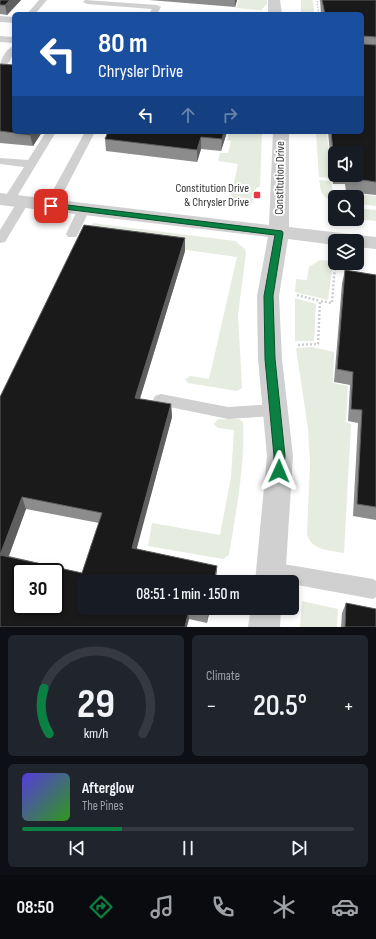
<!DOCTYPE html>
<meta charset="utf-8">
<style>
:root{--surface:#171b24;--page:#20242c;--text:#f1f3f6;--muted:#9ea1a6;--line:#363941;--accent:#0b8043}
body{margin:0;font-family:"Sofia Sans Condensed",sans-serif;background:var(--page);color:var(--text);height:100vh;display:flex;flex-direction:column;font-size:15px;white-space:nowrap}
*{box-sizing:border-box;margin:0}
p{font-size:13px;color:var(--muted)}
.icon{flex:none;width:22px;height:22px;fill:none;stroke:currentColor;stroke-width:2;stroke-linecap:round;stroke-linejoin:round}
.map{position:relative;height:627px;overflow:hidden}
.sheet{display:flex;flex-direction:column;gap:8px;padding:8px;background:#0d0f14;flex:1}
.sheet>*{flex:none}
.top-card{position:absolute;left:12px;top:12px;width:352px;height:122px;border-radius:6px;box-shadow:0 2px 6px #0003;background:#1a4fa0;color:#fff;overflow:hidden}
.fabs{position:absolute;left:328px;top:146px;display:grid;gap:8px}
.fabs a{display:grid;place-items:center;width:36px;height:36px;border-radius:6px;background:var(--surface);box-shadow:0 2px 6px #0003;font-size:20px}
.speed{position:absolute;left:12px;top:563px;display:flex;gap:8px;font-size:20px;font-weight:700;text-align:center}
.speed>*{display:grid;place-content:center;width:52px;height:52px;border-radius:50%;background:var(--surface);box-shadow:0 2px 6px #0003;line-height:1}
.speed .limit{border:2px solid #111;border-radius:6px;background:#fff;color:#111}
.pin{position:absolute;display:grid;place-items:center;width:34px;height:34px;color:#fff;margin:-17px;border-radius:8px;box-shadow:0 2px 6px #0006}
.me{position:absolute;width:44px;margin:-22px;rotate:1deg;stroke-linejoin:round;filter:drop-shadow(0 0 3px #0008)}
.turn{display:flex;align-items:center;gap:14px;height:84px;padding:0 20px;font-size:18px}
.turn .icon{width:52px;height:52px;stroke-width:2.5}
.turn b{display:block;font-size:28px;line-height:34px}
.lanes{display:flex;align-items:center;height:38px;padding:0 20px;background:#0003;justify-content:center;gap:20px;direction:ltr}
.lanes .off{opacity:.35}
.big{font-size:30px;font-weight:600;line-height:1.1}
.sheet .widget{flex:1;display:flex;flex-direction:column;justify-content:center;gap:6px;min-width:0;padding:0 14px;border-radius:6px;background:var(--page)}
.sheet .dial{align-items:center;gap:0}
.dial svg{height:104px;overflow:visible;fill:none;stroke:var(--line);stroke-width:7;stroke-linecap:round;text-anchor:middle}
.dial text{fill:var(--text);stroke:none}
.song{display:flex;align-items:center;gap:12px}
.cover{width:48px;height:48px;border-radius:6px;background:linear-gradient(135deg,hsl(250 70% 55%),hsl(110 70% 35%))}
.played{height:4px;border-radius:2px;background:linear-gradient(90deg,var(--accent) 30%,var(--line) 30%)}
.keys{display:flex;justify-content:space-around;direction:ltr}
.heat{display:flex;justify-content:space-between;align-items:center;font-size:22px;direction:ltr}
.sheet .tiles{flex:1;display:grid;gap:8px;grid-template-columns:1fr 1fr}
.widget:last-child{grid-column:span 2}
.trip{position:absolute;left:77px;top:575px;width:222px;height:40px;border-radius:6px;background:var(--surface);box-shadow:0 2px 6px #0003;font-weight:600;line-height:40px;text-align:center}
.menu{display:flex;height:64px;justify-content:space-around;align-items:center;background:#090b0e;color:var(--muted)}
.menu .icon{width:28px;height:28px}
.menu .current{color:var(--accent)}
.menu b{font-size:18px;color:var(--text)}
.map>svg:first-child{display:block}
</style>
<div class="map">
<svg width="376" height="627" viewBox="0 0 376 627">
<rect width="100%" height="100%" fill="#fff"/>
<g fill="#e6ecdf">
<path d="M239,0H267V4L261,10L236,8Z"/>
<path d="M301,0H313L314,14H301Z"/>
<path d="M229,132H262L260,187L256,188L252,203L239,206H229L238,164L218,161L220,153H228L231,141L227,140Z"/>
<path d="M316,132H327L331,178L319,177Z"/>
<path d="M319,180L331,181L333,194L349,195L350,193L376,196V206L357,204V197H335V201L326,198L321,192Z"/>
<path d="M357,208L376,210V221L356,219Z"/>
<path d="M93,223L235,241L245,249L246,254L238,314L242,388L237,391L188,383L185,379L191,376L209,379L237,257L86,236Z"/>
<path d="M320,260L335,261V263H333L328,300L295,292L296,279L307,280L309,267Z"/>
<path d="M295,298L316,304L314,341H295Z"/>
<path d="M312,347L334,352L333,383L348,386L346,422L351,424L344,553C330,550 311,551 307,534L310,463L308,429L296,348Z"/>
<path d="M218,419H239L243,422C245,467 236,511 229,555L223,559L148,546L152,523L220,535L231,477L234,430L218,428L214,424Z"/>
<path d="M302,601L338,609L337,627H300Z"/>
</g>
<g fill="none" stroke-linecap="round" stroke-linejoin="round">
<path stroke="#cdcdcd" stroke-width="1.5" stroke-dasharray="1.5 1.5" stroke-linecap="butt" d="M319,14L317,2L324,0"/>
<g stroke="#cdcdcd" stroke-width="2.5" stroke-dasharray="2 2" stroke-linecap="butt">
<path d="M297,295L320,301"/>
<path d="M298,345L318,344L320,301L332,303L335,265L356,268L364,263"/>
</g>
<g fill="#d0d0d0" fill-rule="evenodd">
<path d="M39,0H47L35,14H27Z"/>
<path d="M85,0L157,5L161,7L157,14H149L152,9L87,4L83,2Z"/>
<path d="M0,16L14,17V23L0,22Z"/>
<path d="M0,36L14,37V43L0,42Z"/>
<path d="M14,46C14,55 9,66 0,69C0,60 5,49 14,46Z"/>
<path d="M46,132H56L13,203H5L3,200L24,167L0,164V158L28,160Z"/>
<path d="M85,132H95L57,205L55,208H47L45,205Z"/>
<path d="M23,198L29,202L5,242L0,243V230L19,199Z"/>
<path d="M84,205L90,209L78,234L76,237H68L66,234L78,209Z"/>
<path d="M161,394L228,407L275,404L281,405L283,410L281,415L275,416L228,419L155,404L153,400L155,396Z"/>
<path d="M271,562L373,579L376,581V597L373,599L292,584V582H281L264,578L262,571L264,564Z"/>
</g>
<g fill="#d0d0d0" fill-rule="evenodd">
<path d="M268,0H280L282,14H268Z"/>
<path d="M273,132H289V227L376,237V249L357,247V241H335V245L288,239L279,296L282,359L293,456L285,582H255L267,456L258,359L257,296L268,237L0,205V193L269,225Z"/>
<path d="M251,608H281L280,627H248Z"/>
</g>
</g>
<g fill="#8c8c8c" fill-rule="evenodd">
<path d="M0,0H21L7,15L0,14Z"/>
<path d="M149,0H237L235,7Z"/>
<path d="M320,0H376V195L346,192L345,184H333L328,132H362V14H321ZM335,153L357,175H335Z"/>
<path d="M0,64L14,132H42L33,146L0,143Z"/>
<path d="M227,132L221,151L201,149L197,162L106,151L105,139Z"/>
<path d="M185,251L140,399L171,404L172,417L136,548L217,577L207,623L189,619L0,627V397ZM26,509L99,523L82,573L9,556Z"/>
<path d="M345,270L376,275V520L353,516L358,423L348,421L350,385L334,382L342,283Z"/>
<path d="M346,603L376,627H341L342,613Z"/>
</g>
<g fill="#5f5f5f">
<path d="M10,0H21L7,15L5,5Z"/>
<path d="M235,0H237L235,7Z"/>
<path d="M32,132H42L33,146L30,135Z"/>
<path d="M224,132H227L221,151L222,139Z"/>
<path d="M201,137V149L197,162V150Z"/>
<path d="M185,238V251L136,411L135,398Z"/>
<path d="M171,404L172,417L134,559L132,548Z"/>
<path d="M22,497L26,509L5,566L0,555Z"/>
<path d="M217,566L216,582H214Z"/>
<path d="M209,608H210L207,623L208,613Z"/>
<path d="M189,609V619L187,627H185Z"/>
</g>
<g fill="#1a1a1a" stroke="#5f5f5f" fill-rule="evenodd">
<path d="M0,0H10L5,5H0Z"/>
<path d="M322,0H376V37L363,36V44L376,45V182L349,178L348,175H357V153H335V170L331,132H362V14H325Z"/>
<path d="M0,64L14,65V132H32L30,135L0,131Z"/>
<path d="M108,132H224L222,139L201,137L197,150L105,139Z"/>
<path d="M84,225L185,238L135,398L171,404L132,548L217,566L214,582H84V608H209L208,613L189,609L185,627H0V397ZM22,497L102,513L82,573L0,555ZM21,572H55V606H21Z"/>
<path d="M345,270L376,275V507L357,504L362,410L351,409L353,372L337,369Z"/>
<path d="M346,603L376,609V627H345Z"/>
</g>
<path fill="#0b8043" stroke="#07532c" d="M51,203L282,231L283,233L273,296L275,359L285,456L283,475L279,476L275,475L273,471L274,456L265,359L264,296L275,235L48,207V204Z"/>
<rect fill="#e63946" stroke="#fff" stroke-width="1.5" x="253" y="191" width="8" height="8" rx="2"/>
<g text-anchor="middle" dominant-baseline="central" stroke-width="4" stroke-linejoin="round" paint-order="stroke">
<g font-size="12" fill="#333" stroke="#fff">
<text transform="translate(280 178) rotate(-89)">Constitution Drive</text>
</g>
<g font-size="12" fill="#333" stroke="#fff" text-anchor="end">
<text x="249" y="188">Constitution Drive<tspan x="249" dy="14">&amp; Chrysler Drive</tspan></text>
</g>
</g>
</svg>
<div class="fabs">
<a><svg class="icon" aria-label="sound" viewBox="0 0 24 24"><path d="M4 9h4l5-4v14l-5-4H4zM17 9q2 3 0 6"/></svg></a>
<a><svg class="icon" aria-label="search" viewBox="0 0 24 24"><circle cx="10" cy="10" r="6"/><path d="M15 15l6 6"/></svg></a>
<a><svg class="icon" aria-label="layers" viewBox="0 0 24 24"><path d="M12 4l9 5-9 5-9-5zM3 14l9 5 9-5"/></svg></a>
</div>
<div class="speed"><div class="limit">30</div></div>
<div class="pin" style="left:51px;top:206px;background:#d93025"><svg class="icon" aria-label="arrive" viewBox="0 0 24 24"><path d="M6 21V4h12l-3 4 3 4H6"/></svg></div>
<svg class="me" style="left:279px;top:471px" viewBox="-20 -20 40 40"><path d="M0-17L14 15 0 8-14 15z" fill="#0b8043" stroke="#fff" stroke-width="4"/></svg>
<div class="trip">08:51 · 1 min · 150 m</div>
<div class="top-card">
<div class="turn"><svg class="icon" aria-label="left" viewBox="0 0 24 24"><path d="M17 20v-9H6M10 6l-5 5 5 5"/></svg><div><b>80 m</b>Chrysler Drive</div></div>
<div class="lanes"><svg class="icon" aria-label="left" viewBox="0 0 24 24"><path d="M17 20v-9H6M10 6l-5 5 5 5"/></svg><svg class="icon off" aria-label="ahead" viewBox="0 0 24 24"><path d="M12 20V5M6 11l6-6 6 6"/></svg><svg class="icon off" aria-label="right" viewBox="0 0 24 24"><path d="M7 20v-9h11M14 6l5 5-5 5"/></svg></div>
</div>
</div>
<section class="sheet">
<div class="tiles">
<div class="widget dial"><svg viewBox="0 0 100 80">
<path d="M14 69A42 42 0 1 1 86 69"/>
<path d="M14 69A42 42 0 0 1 10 34" stroke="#0b8043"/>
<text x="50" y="56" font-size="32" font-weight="700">29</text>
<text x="50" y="72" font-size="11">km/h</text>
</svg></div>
<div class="widget"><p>Climate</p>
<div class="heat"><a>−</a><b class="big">20.5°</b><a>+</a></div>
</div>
<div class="widget">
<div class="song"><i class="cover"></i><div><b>Afterglow</b><p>The Pines</p></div></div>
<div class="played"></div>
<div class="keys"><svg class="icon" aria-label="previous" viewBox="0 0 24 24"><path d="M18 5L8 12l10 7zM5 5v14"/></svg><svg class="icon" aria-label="pause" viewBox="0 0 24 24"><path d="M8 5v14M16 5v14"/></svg><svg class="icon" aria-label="next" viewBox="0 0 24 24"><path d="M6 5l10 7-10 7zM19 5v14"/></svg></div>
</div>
</div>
</section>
<nav class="menu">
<b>08:50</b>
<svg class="icon current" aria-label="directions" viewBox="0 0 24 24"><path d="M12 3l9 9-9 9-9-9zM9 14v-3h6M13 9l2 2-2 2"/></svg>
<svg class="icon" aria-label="music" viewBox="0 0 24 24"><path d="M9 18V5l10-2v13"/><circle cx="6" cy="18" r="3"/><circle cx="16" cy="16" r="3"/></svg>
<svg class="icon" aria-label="phone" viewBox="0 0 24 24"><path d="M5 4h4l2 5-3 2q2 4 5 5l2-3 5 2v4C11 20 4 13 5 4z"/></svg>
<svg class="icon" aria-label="climate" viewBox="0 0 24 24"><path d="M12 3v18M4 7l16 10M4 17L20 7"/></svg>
<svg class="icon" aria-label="car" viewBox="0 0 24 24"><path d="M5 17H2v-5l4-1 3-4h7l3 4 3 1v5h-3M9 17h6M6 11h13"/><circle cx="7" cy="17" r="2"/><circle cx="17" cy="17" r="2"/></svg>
</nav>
